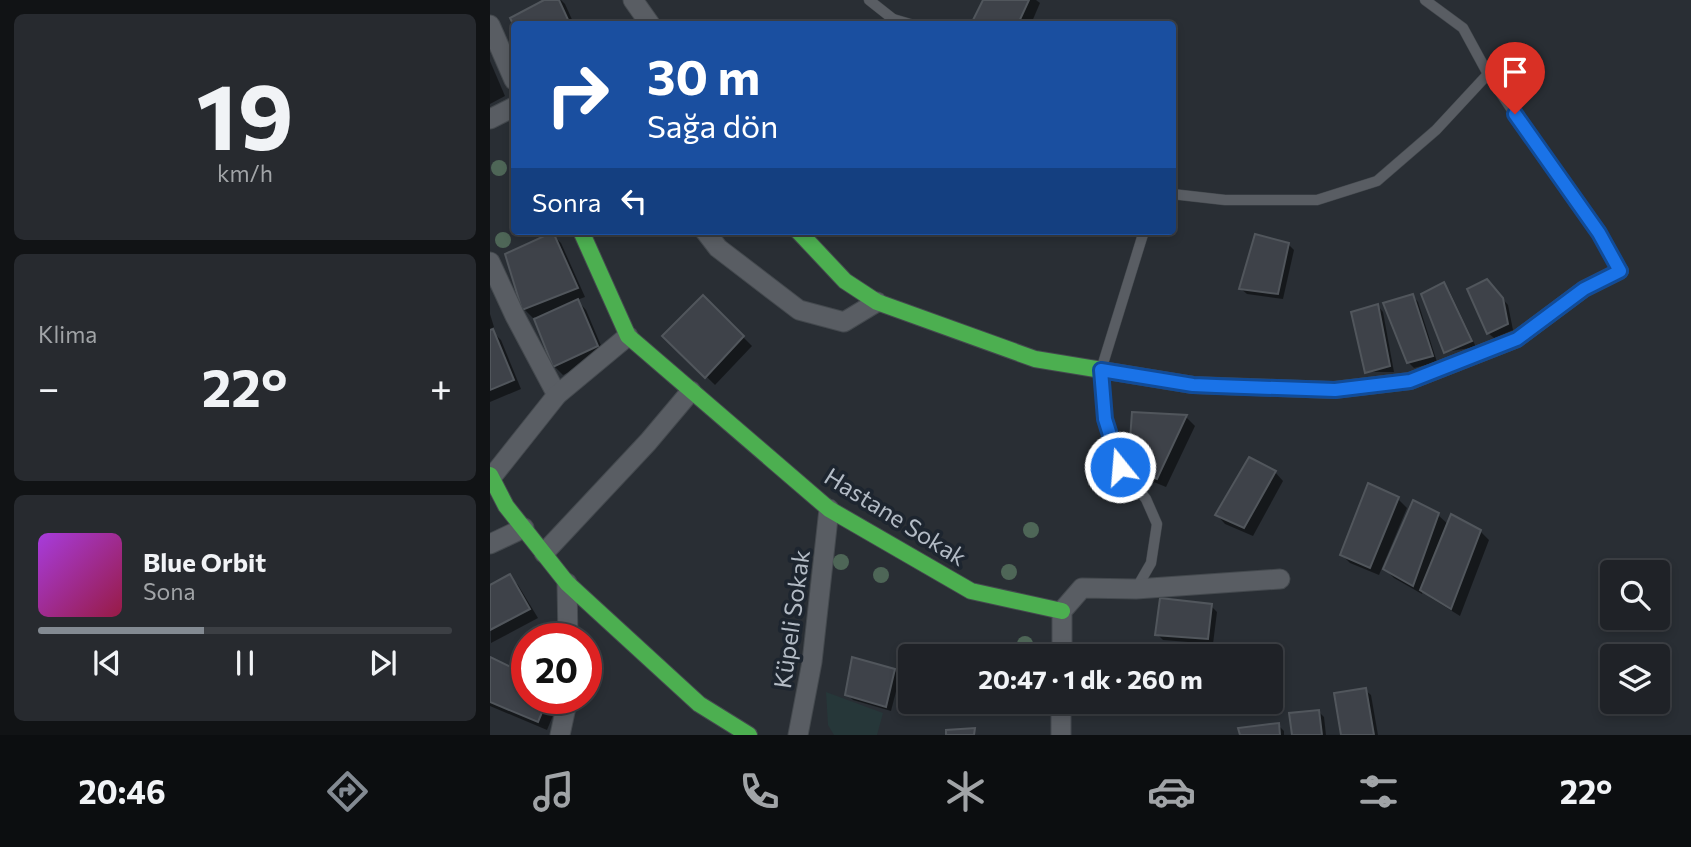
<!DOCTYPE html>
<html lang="tr">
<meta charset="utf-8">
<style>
:root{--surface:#1f2227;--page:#272a2f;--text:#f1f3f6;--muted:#a1a4a7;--line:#3c3f44;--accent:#838a92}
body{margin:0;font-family:Commissioner,sans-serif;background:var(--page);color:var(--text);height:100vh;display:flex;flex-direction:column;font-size:26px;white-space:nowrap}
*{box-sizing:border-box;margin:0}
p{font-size:23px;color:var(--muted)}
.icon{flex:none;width:38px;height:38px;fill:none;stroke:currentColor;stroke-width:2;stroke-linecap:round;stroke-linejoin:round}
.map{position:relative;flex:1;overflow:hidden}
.side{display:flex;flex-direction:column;gap:14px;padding:14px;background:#111315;width:490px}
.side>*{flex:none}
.top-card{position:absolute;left:21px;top:21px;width:665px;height:214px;border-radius:7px;box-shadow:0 4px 10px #0003,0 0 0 2px var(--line);background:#1a4fa0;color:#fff;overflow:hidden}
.tools{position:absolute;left:1110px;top:560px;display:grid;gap:14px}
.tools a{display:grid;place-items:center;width:70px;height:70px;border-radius:7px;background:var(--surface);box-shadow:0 4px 10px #0003,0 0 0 2px var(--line);font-size:35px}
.speed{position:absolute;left:21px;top:623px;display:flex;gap:14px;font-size:35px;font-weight:700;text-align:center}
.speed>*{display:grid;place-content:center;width:91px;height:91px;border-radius:50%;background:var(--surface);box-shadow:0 4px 10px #0003,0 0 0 2px var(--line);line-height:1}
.speed .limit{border:10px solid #d22;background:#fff;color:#111}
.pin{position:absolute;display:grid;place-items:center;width:60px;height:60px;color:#fff;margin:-72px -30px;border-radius:50% 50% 50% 0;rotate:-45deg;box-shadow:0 0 7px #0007}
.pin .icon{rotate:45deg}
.me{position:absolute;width:77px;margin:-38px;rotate:343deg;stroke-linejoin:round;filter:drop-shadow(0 0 5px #0008)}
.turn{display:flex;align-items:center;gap:24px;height:147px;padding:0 21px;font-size:32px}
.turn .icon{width:91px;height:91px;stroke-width:2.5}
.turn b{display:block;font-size:49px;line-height:60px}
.then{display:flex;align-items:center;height:66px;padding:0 21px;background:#0003;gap:14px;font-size:26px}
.big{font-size:52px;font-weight:700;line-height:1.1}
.side .widget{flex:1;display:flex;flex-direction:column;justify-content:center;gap:10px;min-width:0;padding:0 24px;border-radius:10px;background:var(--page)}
.side .dial{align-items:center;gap:0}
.dial b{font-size:91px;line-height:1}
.song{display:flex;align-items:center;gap:21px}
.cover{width:84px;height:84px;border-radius:10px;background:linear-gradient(135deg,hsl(280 70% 55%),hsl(340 70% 35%))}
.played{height:7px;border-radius:4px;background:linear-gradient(90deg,var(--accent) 40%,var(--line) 40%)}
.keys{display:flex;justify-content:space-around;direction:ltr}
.heat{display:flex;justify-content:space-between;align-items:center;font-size:38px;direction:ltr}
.trip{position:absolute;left:408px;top:644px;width:385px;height:70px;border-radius:7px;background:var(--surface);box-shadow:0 4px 10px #0003,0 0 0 2px var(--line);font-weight:700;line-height:70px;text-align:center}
.tab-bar{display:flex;height:112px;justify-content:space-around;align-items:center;background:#0c0e10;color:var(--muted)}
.tab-bar .icon{width:49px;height:49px}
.tab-bar .selected{color:var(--accent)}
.tab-bar b{font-size:32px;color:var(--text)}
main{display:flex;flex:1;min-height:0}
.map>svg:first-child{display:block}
</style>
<main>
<section class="side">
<div class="widget dial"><b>19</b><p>km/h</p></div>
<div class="widget"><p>Klima</p>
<div class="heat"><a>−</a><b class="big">22°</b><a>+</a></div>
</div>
<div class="widget">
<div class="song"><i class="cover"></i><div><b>Blue Orbit</b><p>Sona</p></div></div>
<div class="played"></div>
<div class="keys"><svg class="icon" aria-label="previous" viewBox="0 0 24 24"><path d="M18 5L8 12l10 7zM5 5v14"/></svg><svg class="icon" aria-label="pause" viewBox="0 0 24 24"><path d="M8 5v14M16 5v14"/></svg><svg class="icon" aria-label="next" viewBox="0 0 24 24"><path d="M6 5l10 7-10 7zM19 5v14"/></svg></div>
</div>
</section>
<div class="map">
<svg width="1201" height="735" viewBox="0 0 1201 735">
<rect width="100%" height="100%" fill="#292e34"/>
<path fill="#263739" d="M336,692L393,713L387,735H344L338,725Z"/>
<g fill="#0007">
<path d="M58,0H71L75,4L84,24H26Z"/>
<path d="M495,0H546L550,3L541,24H482Z"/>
<path d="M0,61L15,96L0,104Z"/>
<path d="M62,234L71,243L95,297L87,300L96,310L115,355L73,375L64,366L45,317L43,318L34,309Z"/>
<path d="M798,244L804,250L793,299L757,294L751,289Z"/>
<path d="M953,285L959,290L986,347L955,352Z"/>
<path d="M1002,287L1018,305L1023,330L1004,338L998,333Z"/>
<path d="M923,296L928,302L947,362L924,368L918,362Z"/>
<path d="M213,297L262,346L225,385L175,336Z"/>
<path d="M888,306L893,312L904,372H876Z"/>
<path d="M0,314L4,327L0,329L11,340L31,389L0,402Z"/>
<path d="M696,417L705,426L676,487L649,476L640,467Z"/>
<path d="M785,472L793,481L763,536L735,524L727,515Z"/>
<path d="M908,499L917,508L889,575L860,563L852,555Z"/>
<path d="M948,515L959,525L990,531L999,540L970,616L941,598L933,590L932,594L904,578L895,569Z"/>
<path d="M19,576L28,585L48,618L1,643L0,587Z"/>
<path d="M721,606L727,612L723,644L673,640L667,634Z"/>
<path d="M0,659L37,698H70L57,730L0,706Z"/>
<path d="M404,670L410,676L401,711L363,700L357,694Z"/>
<path d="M875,690L881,695L888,735H853Z"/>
<path d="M828,711L834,717L836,735H804Z"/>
<path d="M788,725L794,731V735H751Z"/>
</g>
<g fill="#3e4249" stroke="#51565c" stroke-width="2">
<path d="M54,0H69L80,24L24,26L20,18Z"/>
<path d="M493,0H539L528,24H481Z"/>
<path d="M63,232L88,288L32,310L15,254Z"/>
<path d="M765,234L799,243L788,294L749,289Z"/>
<path d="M997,279L1013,298L1018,324L997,334L977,289Z"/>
<path d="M954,282L982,341L954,353L931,294Z"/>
<path d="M923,294L943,356L917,363L893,303Z"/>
<path d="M213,295L254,336L215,378L172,336Z"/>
<path d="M88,299L108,346L63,367L44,319Z"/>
<path d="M888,304L900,366L875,373L861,312Z"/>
<path d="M3,329L24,380L0,390V330Z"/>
<path d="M642,412L697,415L667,479L638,468Z"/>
<path d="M759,457L786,471L754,528L725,515Z"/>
<path d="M878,483L909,497L880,568L850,555Z"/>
<path d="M923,500L949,513L923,586L893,569Z"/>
<path d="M961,514L991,530L961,609L930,590Z"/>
<path d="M20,574L40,609L0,630V585Z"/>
<path d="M670,598L722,604L718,639L665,635Z"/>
<path d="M0,657L37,675V698H58L48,722L0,702Z"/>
<path d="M362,657L405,669L396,707L355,695Z"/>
<path d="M876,688L884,735H851L844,693Z"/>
<path d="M829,710L832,735H802L799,713Z"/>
<path d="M789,723L790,735H750L748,728Z"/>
<path d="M485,728L484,735H456V730Z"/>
</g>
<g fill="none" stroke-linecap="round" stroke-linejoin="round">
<defs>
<g id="lane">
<path d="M379,0L403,19L402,24"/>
<path d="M935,0L973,28L998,74L1052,155L1109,233L1130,270"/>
<path d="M403,19L420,24"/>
<path d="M682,194L735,200H827L887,181L946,130L998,74"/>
<path d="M646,589L661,563L667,524L656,499L630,467L615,419L611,370L654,231"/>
</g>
<g id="street">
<path d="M143,0L160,24"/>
<path d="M0,25L24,80"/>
<path d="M0,119L24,107"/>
<path d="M215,231L228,248L309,310L354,322L387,302"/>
<path d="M0,262L25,316L67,395"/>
<path d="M1,478L67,395L138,336"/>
<path d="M0,544L34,528"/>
<path d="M54,553L158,442L201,391"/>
<path d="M77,583L78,639"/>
<path d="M572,656V611L592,588L646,589L790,579"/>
<path d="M70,735L78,698"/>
<path d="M308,735L322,662L339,509"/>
<path d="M571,735V702"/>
</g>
<g id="fast">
<path d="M91,231L138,336L339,509L481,591L572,611"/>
<path d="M308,231L355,281L387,302L545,359L703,385L844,390L920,381L1027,339L1094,289L1130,271"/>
<path d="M0,475L16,506L77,583L209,704L259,735"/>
</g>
</defs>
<use href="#lane" stroke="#44494e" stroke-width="11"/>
<use href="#street" stroke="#44494e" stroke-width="21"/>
<use href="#fast" stroke="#44494e" stroke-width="18"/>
<use href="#lane" stroke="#595d63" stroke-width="10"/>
<use href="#street" stroke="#595d63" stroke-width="19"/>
<use href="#fast" stroke="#4caf50" stroke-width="16"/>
</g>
<g fill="#4e6657">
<circle cx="9" cy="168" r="8"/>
<circle cx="13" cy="240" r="8"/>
<circle cx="541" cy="530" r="8"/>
<circle cx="351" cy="562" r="8"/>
<circle cx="519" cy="572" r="8"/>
<circle cx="391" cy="575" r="8"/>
<circle cx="535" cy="644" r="8"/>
</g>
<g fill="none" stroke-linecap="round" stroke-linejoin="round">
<defs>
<path id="route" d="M630,467L615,419L611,370L703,385L726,386L845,390L920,381L1027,339L1094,289L1130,271L1109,233L1025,114"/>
</defs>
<use href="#route" stroke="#114b97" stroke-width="18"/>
<use href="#route" stroke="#1a73e8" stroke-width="12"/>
</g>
<g text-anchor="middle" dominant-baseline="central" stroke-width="7" stroke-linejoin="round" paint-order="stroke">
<g font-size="24" fill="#b3bbc5" stroke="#1d252f">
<text transform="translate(406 516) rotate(32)">Hastane Sokak</text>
<text transform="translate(301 619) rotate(-82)">Küpeli Sokak</text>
</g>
</g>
</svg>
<div class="tools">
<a><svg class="icon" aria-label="search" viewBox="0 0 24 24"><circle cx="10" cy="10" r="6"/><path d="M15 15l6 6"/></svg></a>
<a><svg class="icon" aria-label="layers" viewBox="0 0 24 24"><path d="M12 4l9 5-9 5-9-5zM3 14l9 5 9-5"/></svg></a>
</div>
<div class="speed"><div class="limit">20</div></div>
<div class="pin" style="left:1025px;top:114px;background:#d93025"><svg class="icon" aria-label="arrive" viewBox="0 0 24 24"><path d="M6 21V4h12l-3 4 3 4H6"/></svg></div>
<svg class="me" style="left:630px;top:467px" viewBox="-20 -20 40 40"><circle r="17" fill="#1a73e8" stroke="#fff" stroke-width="3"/><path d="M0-11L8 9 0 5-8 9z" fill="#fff"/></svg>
<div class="trip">20:47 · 1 dk · 260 m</div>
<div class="top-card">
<div class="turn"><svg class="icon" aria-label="right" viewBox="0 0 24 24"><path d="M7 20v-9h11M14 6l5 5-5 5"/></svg><div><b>30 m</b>Sağa dön</div></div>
<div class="then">Sonra<svg class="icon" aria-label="left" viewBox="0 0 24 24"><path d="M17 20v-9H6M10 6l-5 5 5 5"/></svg></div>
</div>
</div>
</main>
<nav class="tab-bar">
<b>20:46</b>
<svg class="icon selected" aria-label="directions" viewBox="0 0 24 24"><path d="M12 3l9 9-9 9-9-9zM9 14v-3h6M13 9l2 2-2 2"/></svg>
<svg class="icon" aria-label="music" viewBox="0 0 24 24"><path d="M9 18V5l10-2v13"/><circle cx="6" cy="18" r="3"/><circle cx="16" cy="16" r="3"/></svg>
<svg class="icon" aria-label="phone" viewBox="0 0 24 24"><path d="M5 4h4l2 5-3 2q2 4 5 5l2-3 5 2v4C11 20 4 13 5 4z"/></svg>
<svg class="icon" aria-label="climate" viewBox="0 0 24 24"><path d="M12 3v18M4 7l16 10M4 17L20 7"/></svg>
<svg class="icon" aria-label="car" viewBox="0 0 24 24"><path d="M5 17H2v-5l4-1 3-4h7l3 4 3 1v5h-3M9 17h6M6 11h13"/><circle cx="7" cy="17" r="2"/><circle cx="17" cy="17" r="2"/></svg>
<svg class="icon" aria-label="filters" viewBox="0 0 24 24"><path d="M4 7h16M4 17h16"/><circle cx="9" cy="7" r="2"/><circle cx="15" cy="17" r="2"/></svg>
<b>22°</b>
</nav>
